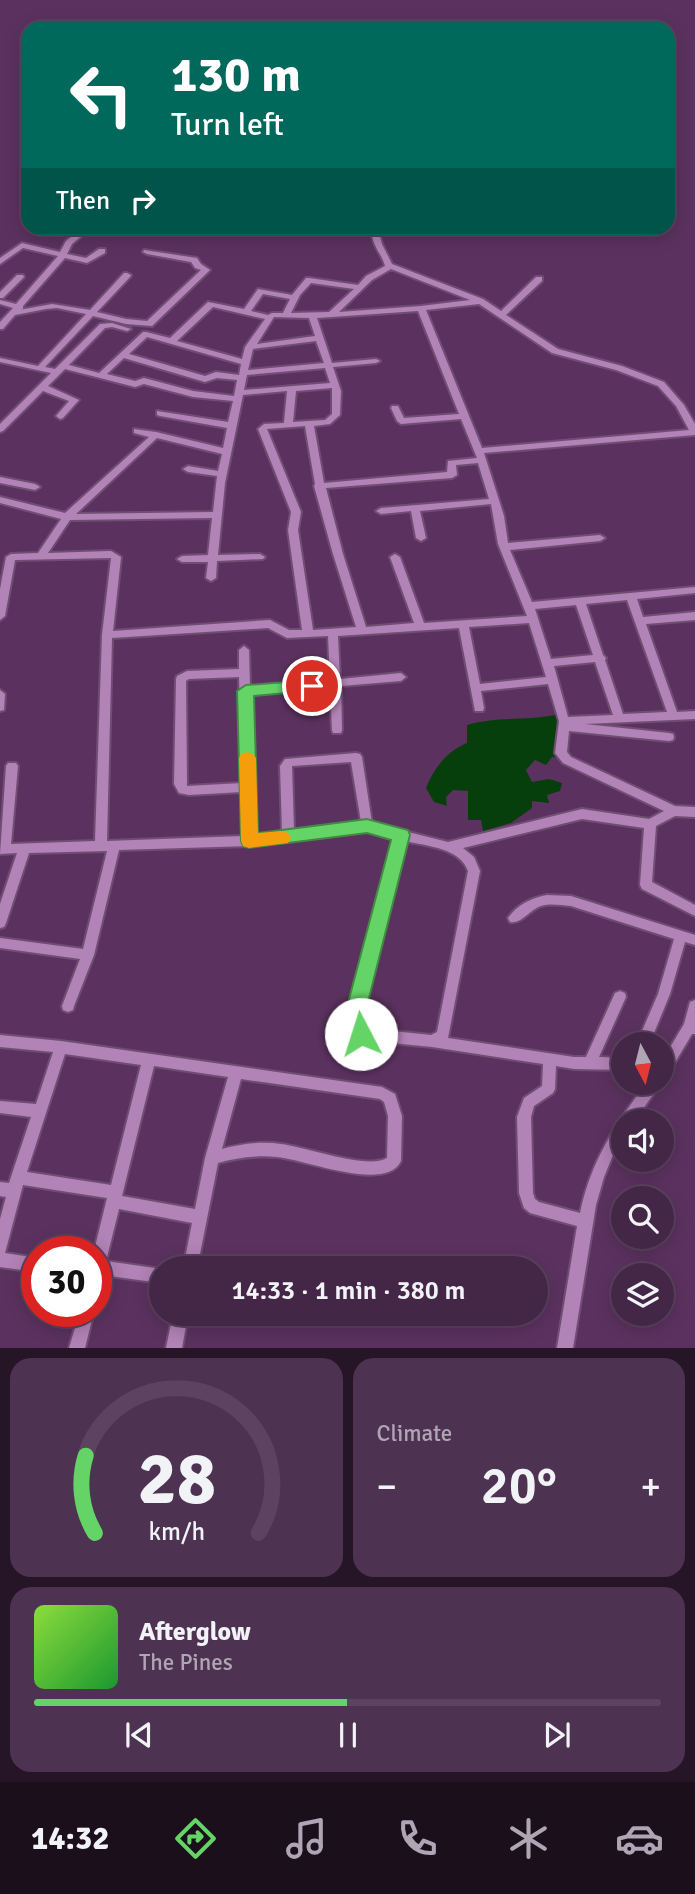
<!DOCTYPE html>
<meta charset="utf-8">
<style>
:root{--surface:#442647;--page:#4e3252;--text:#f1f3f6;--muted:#afa5b4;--line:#5c4360;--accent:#65d467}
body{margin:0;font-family:Signika,sans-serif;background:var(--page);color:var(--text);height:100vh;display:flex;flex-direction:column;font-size:26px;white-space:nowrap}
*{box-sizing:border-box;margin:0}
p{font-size:23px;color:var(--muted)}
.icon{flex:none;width:38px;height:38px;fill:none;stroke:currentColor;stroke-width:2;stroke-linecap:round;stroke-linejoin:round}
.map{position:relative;height:1348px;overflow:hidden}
.details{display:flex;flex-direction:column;gap:10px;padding:10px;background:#251527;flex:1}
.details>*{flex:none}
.guide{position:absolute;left:21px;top:21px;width:654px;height:214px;border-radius:21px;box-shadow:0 4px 18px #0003,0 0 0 2px var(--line);background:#00695c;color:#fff;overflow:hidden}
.needle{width:46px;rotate:173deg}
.tools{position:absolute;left:611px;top:1032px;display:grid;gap:14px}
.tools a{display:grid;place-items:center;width:63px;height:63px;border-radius:50%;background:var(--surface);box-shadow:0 4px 18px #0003,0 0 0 2px var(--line);font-size:35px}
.speed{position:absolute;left:21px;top:1236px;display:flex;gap:14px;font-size:35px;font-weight:700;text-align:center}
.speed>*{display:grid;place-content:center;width:91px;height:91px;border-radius:50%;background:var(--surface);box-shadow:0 4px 18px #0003,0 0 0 2px var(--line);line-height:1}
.speed .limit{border:10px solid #d22;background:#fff;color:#111}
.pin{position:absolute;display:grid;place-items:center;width:60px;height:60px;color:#fff;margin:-30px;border:4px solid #fff;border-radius:50%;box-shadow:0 2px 7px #0007}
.me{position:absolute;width:77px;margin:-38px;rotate:355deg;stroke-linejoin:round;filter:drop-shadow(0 0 5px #0008)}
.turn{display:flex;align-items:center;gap:24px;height:147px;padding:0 35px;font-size:32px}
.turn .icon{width:91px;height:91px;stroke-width:2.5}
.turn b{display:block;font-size:49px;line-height:60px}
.then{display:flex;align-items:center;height:66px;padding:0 35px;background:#0003;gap:14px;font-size:26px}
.big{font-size:52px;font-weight:600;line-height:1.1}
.details .tile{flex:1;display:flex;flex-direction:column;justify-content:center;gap:10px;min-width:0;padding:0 24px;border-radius:21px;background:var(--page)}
.details .dial{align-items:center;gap:0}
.dial svg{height:182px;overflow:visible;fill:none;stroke:var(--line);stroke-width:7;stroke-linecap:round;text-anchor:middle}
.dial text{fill:var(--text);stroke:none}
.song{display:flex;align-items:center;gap:21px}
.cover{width:84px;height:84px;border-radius:10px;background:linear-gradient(135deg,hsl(90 70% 55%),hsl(130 70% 35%))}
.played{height:7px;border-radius:4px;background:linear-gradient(90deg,var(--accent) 50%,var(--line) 50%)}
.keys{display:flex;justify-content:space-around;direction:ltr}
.heat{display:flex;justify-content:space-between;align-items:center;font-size:38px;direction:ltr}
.details .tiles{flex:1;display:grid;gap:10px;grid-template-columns:1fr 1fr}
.tile:last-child{grid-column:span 2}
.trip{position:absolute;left:149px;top:1256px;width:399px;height:70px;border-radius:35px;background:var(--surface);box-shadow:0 4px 18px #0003,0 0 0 2px var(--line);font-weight:600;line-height:70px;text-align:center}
.dock{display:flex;height:112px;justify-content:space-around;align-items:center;background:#1b0f1c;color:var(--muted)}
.dock .icon{width:49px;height:49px}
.dock .current{color:var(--accent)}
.dock b{font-size:32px;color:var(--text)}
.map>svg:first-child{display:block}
</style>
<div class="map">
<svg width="695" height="1348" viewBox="0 0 695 1348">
<rect width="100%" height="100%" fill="#5b325f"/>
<path fill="#073f0c" d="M555,715L564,716V749L575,759L552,757L546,765L535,760L526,770L532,782L549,779L562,783L560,791L547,795L549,803L532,801V808L511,823L483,831L481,820H468V791L453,790L446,797L447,806L434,802L426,788C434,768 447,751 467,743V725C496,716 526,721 555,715Z"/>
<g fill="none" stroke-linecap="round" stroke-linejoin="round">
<defs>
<g id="minor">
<path d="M83,228H91L72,244L67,254L86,258L99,249H105V253L87,263L65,258L23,306V309L19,310L52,304L90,310L124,273H127L131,275L130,277L97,312L126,319L147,321L201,270L195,268L191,262L147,254L143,252L144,250L197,258L201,264L210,270L152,326L126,324L93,316L45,367L55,369L100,324L112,323L131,329L127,331L112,327L105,328L69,365L99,373L143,332H146L170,338L208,302L244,309L258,289L292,295L306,278H309L358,285L366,276L385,266C382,254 373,247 372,234L361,230V228L373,229L402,228L399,230L379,233L382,244L392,264L483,299L501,311L536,277H542V281L506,315L558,349L622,366L664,382L684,405L695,424V435L484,453L504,516L508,543L600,535L605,538L600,541L510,550L532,602L695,587V593L637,599L643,617L695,612V620L646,624L677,712L695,711V719L585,724L669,733L673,734L674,737L673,740L669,741L569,731L567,752L571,757L675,806L695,807V817L675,816L656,826L652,882L695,905V916L642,889L640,885L644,828L582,819L463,848L474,857L480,871L448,1038L574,1057H586L615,993L620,991L625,993L626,997L599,1057L623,1058V1070L574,1069L556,1066L555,1089L553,1093L534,1106L531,1117L533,1193L535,1199L539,1202L580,1213C591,1160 615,1126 646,1083H661L634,1122H623V1139L613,1155L604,1177L596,1205L573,1348H557L577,1226L530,1213L524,1208L519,1193L517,1117L524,1098L542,1086L543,1064L432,1047L361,1040C351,1036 350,1032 347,1022L394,838L367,831L249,846L119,850L94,955L74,1006L73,1010L68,1012L63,1010L62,1006L80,959L0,948V938L83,949L107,851L29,853L6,923L4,927L0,928V904L17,853L0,854L6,766L8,763H16L18,766L11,844L95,841L102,635L111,558L15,560L5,616L0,620V589L6,557L11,554L38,553L61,519L0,503V497L65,513L149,437L134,433V429L156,432L223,448L227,428L160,416L157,415V411L228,422L233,401L193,397L144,384L135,387L65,369L48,386L79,400L63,418L60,419L56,416L69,401L43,391L3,431L0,432V424L51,373L0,362V358L38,366L86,314L57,308L46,309L15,315L3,329H0V322L13,308L0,304V300L16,304L58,256L23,248L0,264V258L22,243L60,252L66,241ZM391,269L470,300L421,306L339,312L372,280ZM311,283L354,289L329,312L291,313L300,295ZM263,294L290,299L283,313H272L268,315L251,311ZM479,304L552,353L616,370L658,386L676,406L689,430L482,448L426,310ZM213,307L265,319L245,347L242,359L177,341ZM418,311L459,414L404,418L398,406H392L391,408L397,421L401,424L461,419L477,458L448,461L447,472L324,483L314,426L330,424L340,415L341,391L333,367L376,363L380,361L376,359L332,363L317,318ZM274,317L309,318L315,336L257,344ZM147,337L241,364L239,375L216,372L205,376L129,354ZM316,341L324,363L248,370L253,349ZM124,358L205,382L217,378L237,380L234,396L193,391L144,378L135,381L107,374ZM325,368L330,383L244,390L247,375ZM332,388V414L325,420L293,422L296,391ZM287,391L284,423L264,424L258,429L291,512L288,530L302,630H289L270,620L113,631L121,557L111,551L48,553L70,520L212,518L208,555L182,556L177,559L182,562H208L206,578L211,581L216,578L217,561L263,559L265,557L260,554L218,555L225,483L243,395ZM305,426L315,484L314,486L333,554L356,627L313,630L298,530L301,512L267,429ZM157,438L222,454L218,471L188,466L183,469L188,472L217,476L213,512L76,514ZM478,463L489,499L381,508L376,511L381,514L411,511L416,538L421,541L426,538L420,511L491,504L498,544L527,616L424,623L400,557L395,554L390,557L414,623L366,627L343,554L326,488L452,478L457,475L456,465ZM627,600L667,712L623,714L605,660L606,658L603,655L586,604ZM576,605L593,655L551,659L535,609ZM529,623L546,677L480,684L469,627ZM268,628L287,638L328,636L330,680L250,687L249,650L244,646L239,650V669L187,671L177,676L176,679L174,784L179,793L189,795L242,792L243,836L107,841L112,638ZM459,628L475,711H483L484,708L481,691L548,684L559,721L555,753L563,763L664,811L649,819L582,809L448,842L372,823L362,757L360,754L356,753L285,759L280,766L282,832L255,835L250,695L330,687L332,730L333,733H341L342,730L341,686L401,681L406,677L401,673L340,679L338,636ZM595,662L613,715L568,717L554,666ZM239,677L242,783L187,786L186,681L189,679ZM351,762L361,822L294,830L292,766ZM405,841C427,846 460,848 468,871L437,1032L431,1035L363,1028L359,1022Z"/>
<path d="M17,275H23L24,277L3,298H0V292Z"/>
<path d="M0,477L35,484L40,487L35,490L0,483Z"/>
<path d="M0,690L5,694L4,710L0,711Z"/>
<path d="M547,895L571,896L695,935V945L685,942L670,994L649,1045H636L658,994L674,939L571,906C561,905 550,903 541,906C529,910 522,924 510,922L508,918C517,905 531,898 547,895Z"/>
<path d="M695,1000V1034H692L667,1076L662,1078V1061L684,1024L690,1002Z"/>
<path d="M0,1035L61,1041L382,1087L395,1094L402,1116L401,1161C386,1193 304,1159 277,1157C257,1155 237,1158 218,1163L197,1269H183L192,1223L119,1209L106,1261L161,1269V1283L102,1275L96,1278V1251H94L107,1198L23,1185L5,1253L37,1258V1272L0,1267V1219L6,1197L0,1196V1182L9,1183L31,1117L0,1113V1101L36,1104L53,1052L0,1047ZM65,1054L141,1065L111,1185L27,1172ZM154,1066L228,1077L205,1158L195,1209L122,1196ZM241,1079L380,1099L384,1102L388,1116L387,1158C367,1170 306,1147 281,1144C261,1141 241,1144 222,1149Z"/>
<path d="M80,1311H94L85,1348H69Z"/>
<path d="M173,1314H188L182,1348H166Z"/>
</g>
</defs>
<use href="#minor" stroke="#704e73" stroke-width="4"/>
<use href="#minor" fill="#b283b6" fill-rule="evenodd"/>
</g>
<path fill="#65d467" stroke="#428a43" stroke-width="2" d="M312,680L318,682L320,686L318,690L254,696L258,833L367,819L408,830L410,835L363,1022L371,1034L368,1040L361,1043L349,1037L343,1022L391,840L367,833L249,848L243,846L241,841L237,691L246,685Z"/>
<path fill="#f59e0b" d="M247,752L253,754L256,758L258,833L282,831L288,833L291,838L288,843L249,848L243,846L241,841L239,758L241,754Z"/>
</svg>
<div class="tools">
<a><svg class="needle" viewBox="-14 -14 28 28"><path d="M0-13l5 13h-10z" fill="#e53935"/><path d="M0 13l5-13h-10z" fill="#afa5b4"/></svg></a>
<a><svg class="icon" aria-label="sound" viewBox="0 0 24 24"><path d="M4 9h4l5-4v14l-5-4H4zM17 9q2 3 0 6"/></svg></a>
<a><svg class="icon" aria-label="search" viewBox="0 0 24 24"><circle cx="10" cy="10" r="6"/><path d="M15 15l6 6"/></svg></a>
<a><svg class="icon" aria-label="layers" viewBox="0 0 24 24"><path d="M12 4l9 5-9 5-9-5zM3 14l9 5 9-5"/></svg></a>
</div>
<div class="speed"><div class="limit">30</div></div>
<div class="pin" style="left:312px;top:686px;background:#d93025"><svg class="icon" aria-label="arrive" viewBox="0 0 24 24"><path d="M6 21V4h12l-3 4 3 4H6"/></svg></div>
<svg class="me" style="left:361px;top:1034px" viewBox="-20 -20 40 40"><circle r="19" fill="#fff"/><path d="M0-13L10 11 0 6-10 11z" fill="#65d467"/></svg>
<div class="trip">14:33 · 1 min · 380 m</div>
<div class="guide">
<div class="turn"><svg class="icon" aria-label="left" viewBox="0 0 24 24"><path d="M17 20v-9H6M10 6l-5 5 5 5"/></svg><div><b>130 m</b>Turn left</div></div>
<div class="then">Then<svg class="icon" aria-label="right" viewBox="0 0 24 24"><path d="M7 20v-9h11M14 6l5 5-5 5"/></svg></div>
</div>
</div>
<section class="details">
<div class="tiles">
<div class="tile dial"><svg viewBox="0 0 100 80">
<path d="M14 69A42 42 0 1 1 86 69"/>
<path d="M14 69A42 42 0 0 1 10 35" stroke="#65d467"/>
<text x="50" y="56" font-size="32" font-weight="700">28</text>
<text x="50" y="72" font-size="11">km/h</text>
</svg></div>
<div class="tile"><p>Climate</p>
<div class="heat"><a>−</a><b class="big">20°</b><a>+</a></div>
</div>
<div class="tile">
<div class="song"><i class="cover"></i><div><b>Afterglow</b><p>The Pines</p></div></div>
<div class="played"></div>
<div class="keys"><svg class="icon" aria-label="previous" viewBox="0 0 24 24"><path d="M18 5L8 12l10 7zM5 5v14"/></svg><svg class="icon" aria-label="pause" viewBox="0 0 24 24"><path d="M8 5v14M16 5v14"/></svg><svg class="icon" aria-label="next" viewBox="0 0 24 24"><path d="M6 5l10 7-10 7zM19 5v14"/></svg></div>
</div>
</div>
</section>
<nav class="dock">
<b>14:32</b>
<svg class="icon current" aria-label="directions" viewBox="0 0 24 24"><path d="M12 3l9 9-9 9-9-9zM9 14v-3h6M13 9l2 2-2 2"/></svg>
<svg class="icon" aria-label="music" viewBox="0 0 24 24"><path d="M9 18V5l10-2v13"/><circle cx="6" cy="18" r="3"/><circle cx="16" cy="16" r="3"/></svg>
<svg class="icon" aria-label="phone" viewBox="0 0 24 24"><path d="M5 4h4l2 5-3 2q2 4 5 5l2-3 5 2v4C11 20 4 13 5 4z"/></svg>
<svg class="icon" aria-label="climate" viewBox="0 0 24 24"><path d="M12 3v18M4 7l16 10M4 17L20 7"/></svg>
<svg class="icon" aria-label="car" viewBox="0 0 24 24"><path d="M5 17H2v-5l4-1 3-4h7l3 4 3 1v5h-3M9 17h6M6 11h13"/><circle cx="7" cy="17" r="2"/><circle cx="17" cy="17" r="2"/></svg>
</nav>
